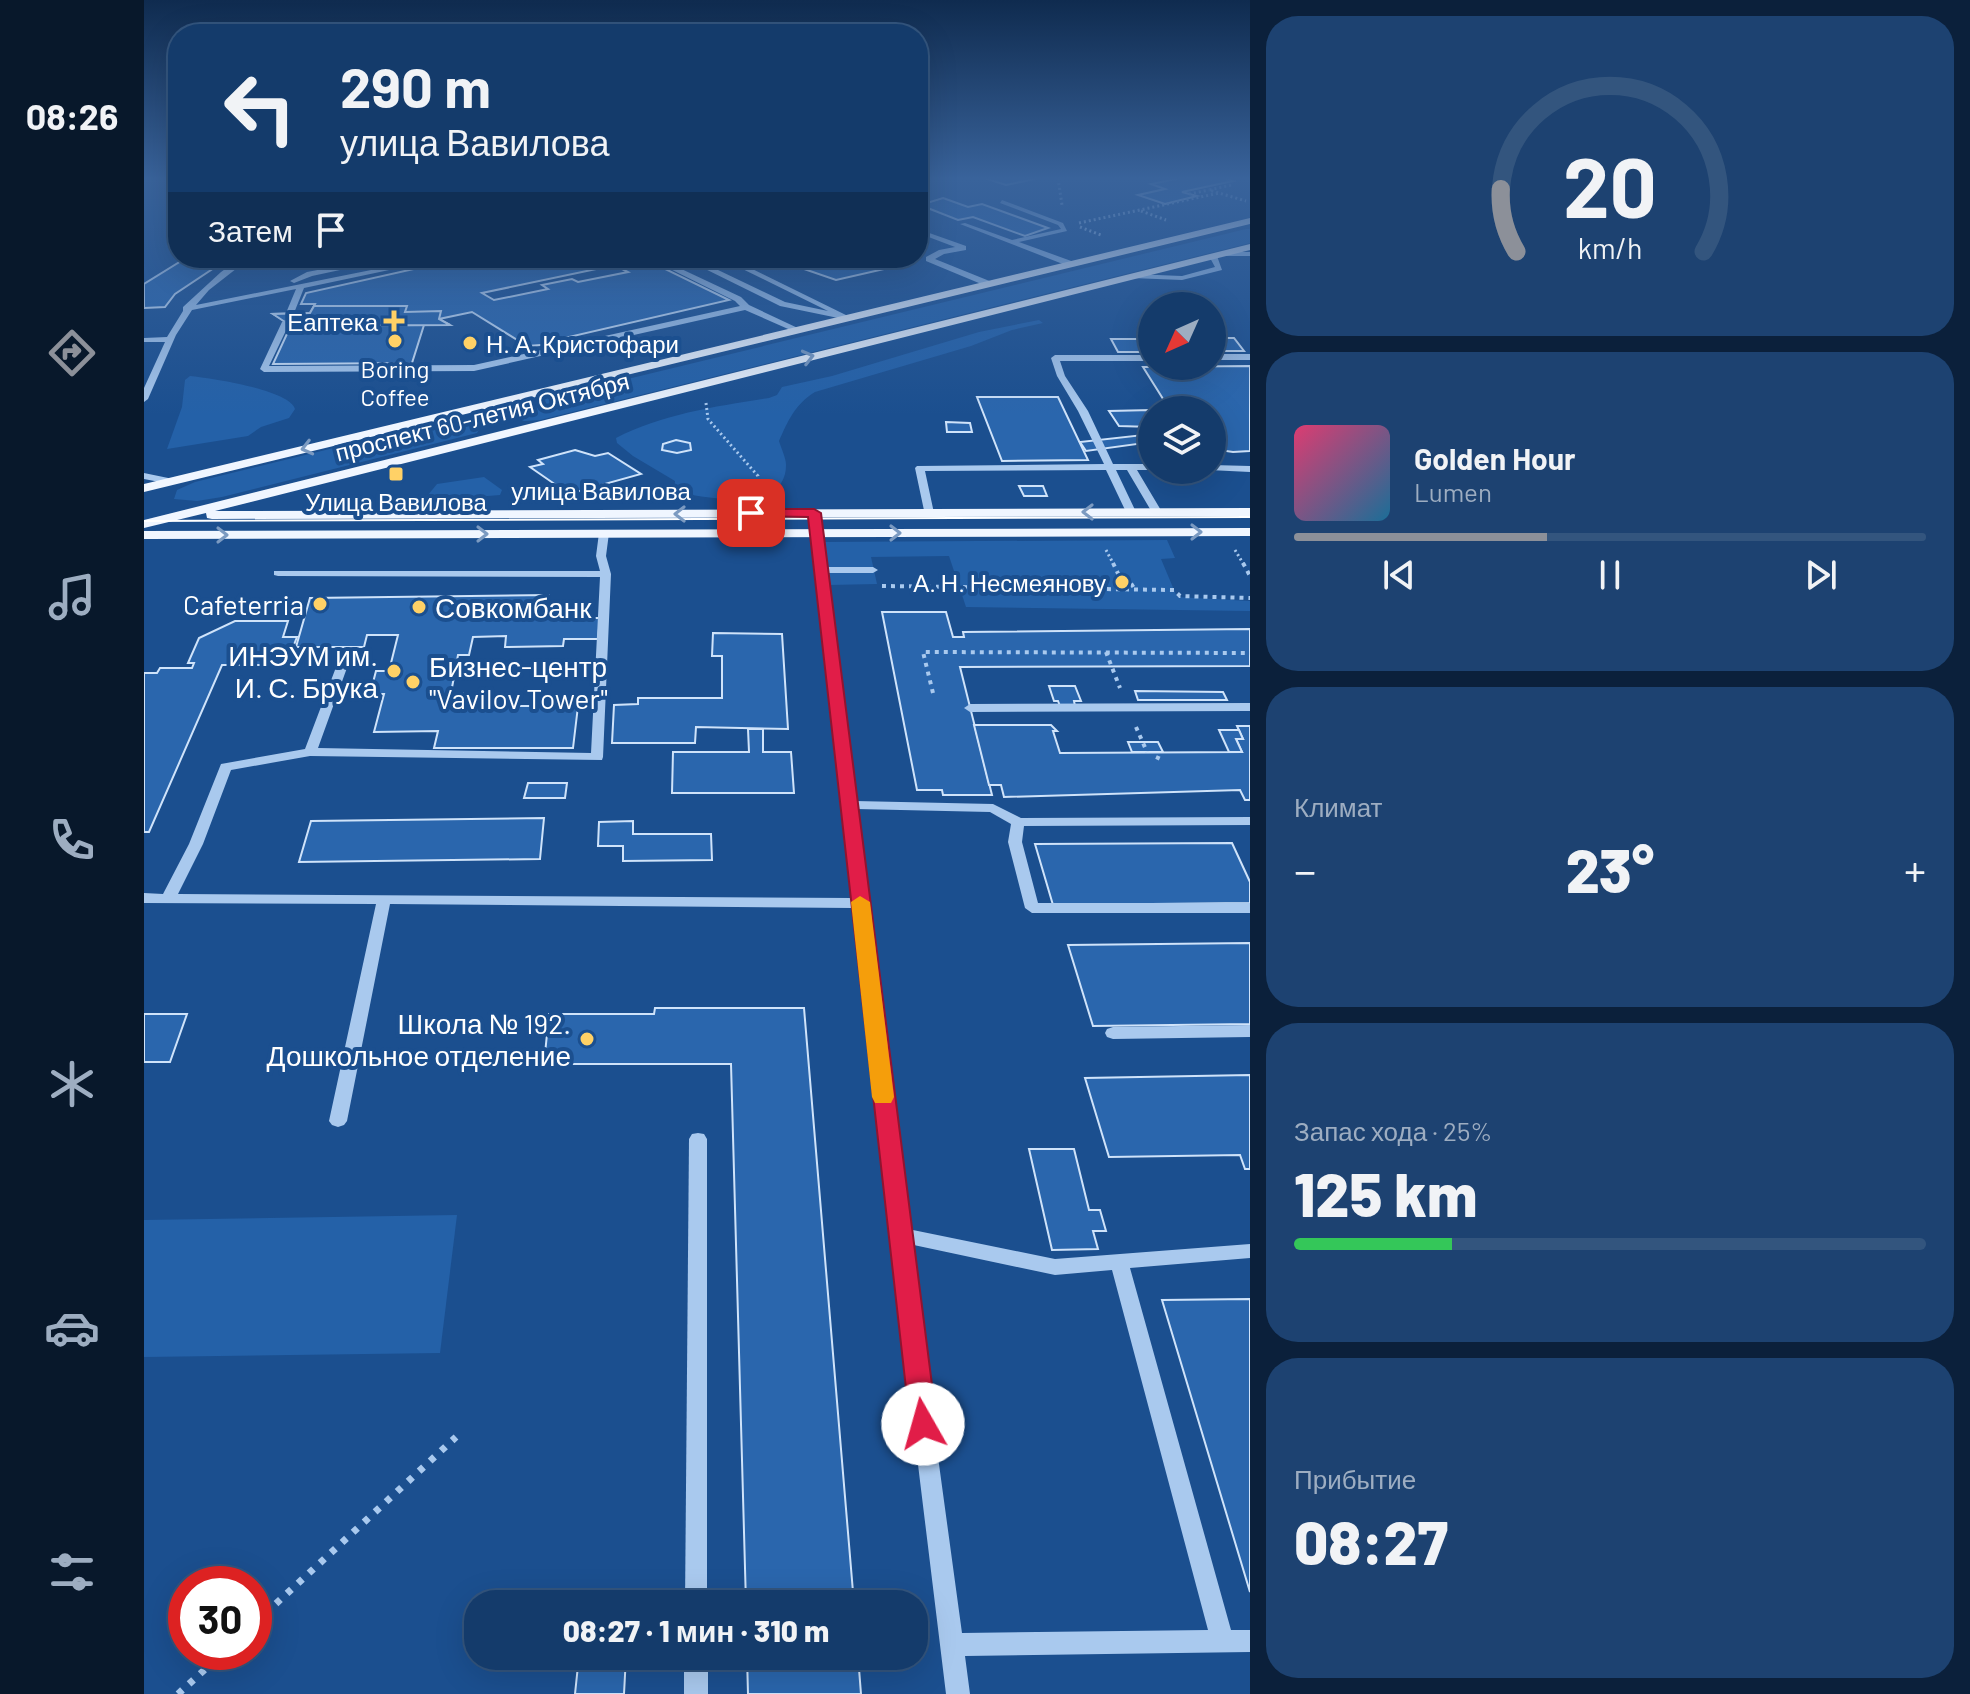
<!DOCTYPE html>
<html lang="ru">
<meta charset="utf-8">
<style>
:root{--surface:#143b6b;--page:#1d4271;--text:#f1f3f6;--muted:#9dadc1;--line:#33557e;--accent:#8c9099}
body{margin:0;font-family:Barlow,sans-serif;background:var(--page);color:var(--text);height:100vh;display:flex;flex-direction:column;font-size:30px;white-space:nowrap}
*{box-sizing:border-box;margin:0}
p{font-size:26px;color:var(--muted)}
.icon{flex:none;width:44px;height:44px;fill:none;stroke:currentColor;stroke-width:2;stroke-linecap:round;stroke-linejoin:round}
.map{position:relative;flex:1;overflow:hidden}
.panel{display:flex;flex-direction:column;gap:16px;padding:16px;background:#0b203b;width:720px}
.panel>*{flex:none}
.banner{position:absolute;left:24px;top:24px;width:760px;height:244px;border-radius:32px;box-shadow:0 8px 32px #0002,0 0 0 2px var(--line);background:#143b6b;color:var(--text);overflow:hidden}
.needle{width:52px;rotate:225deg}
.fabs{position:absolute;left:994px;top:292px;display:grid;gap:16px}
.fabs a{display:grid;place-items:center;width:88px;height:88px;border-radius:50%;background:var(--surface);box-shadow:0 8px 32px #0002,0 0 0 2px var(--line);font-size:40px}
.speed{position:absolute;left:24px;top:1566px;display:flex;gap:16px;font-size:40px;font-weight:700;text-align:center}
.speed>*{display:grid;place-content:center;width:104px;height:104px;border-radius:50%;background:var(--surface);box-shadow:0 8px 32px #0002,0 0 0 2px var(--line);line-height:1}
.speed .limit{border:12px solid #d22;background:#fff;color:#111}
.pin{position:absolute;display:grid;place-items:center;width:68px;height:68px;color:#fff;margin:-34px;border-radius:16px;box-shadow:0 4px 12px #0006}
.me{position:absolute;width:88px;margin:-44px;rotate:353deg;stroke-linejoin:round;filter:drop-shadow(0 0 6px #0008)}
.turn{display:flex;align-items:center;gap:28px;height:168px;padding:0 40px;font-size:36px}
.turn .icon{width:104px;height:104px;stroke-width:2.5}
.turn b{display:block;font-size:56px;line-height:68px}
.then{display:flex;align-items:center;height:76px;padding:0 40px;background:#0003;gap:16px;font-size:30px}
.big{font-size:60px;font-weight:800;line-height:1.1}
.panel .tile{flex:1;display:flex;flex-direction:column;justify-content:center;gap:12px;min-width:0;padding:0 28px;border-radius:32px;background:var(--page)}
.panel .dial{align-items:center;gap:0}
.dial svg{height:208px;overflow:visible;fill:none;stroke:var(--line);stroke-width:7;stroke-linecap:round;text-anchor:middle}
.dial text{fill:var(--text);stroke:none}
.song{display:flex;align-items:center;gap:24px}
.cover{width:96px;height:96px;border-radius:12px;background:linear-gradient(135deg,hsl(340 70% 55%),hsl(200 70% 35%))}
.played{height:8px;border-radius:4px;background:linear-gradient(90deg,var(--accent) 40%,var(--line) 40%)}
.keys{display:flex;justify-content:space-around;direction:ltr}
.heat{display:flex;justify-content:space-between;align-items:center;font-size:44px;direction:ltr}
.charge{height:12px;border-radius:6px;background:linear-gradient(90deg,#34c759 25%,var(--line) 0)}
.trip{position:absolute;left:320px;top:1590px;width:464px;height:80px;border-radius:32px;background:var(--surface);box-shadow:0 8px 32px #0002,0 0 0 2px var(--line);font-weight:800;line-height:80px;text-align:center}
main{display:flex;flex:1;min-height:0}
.tab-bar{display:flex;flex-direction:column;width:144px;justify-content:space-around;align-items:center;background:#08182b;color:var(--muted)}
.tab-bar .icon{width:56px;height:56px}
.tab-bar .selected{color:var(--accent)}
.tab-bar b{font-size:36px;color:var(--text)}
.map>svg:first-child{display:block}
</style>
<main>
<nav class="tab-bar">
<b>08:26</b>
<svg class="icon selected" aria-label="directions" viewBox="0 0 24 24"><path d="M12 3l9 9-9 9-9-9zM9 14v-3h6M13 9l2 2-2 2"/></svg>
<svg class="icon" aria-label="music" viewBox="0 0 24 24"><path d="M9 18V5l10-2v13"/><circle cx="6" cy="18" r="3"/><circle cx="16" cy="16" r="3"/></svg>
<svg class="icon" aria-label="phone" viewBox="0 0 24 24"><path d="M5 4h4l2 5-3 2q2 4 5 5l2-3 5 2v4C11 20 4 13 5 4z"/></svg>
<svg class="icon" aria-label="climate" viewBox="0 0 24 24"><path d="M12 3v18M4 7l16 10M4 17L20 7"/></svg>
<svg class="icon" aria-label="car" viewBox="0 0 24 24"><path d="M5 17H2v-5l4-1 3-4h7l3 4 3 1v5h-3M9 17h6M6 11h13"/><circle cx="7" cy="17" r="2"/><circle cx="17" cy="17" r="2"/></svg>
<svg class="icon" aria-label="filters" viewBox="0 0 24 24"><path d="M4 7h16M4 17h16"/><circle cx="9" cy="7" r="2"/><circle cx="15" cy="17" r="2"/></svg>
</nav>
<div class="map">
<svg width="1106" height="1694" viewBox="0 0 1106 1694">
<rect width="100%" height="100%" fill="#1b4f8f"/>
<g fill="#2461a8">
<path d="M1102,229H1106V243L396,420L380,421L364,413L368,407Z"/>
<path d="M895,320L899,323L868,330L827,346L671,392C651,404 644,421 635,441C637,448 642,458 642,465C642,515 561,497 530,492L531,481L489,456L473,443L472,438C518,414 574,406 625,398L633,395L638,387L688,376L835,332Z"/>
<path d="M46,376C67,378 146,390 151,409L145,418L117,427L104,436L23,449L38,407L41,380Z"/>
<path d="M319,419L337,426L333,433L78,497L53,501L30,499L33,490L51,482L304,420Z"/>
<path d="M340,477L358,490L356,495L307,499L284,495L293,484Z"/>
<path d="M1023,540L1031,558L1017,559L1033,597L1106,601V611L822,607L805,556L727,557L733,584L685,585L679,542Z"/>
<path d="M313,1215L296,1353L0,1357V1220Z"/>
</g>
<g fill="#2a66ad" stroke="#cfe3fa" stroke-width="2">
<path d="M840,178H895L862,185Z"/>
<path d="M1037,178H1080L1089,181L1038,192L1053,196L1021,204L994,195L1021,189L1007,184Z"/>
<path d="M799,198L824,207L838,204L904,228L881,236L829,217L814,220L776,205Z"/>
<path d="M42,258H85L31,294L21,307L0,308V284Z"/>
<path d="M319,258L500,259L338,293L350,300L404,289L398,285L428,279L434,282L484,272L478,269L507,262L585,300L416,339L424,343L383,346L328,312L295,319L306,325H280L268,363L129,364L149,321H141L129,314L166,313L171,304H157L162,293Z"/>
<path d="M727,258L749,267L692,280L631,259Z"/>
<path d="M170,306H263L261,312L297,311L295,319L306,325L147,326L129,314L166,313Z"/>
<path d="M1068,338H1090L1100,351H1068Z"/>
<path d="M967,339H1008V352H974Z"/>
<path d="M1106,366V451L1089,452L1068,449V410H1026L999,367Z"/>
<path d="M833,397H914L944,460L858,461Z"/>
<path d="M1008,410V427L975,426L965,411Z"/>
<path d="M802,422L826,423L828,432H803Z"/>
<path d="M1008,434V442L942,451L936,442Z"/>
<path d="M532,440L546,443L547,450L533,453L518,450L519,444Z"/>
<path d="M431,450L451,456L464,453L497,474L425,494L386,467L399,464L394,460Z"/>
<path d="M875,486H899L903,496H880Z"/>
<path d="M405,595V603H417L416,609H430L429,618H456L454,639H420L419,646L361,647L362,636L329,637L325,655H314L307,693H321L320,697H364L362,706H434L429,748H290L294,731L230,732L240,694H226L232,671H245L254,635H223L220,647H152L166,598Z"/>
<path d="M738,612H802L809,637H820L819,632L1106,629V666L816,667L848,795H799L798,790H773Z"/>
<path d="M91,621H144L139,637H153L142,665H78L5,832H0V673H13L16,668H48L50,663H44L55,638Z"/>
<path d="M569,633L638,634L644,729L552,727L551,743H468L470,705L494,704V698H578V656H568Z"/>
<path d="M905,686H931L937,701H930L931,706H916L914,701H910Z"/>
<path d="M991,691L1079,692L1083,700H994Z"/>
<path d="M830,725H907L913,731H909L916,753L1098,752L1092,739H1099L1093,726H1106V800H1101L1096,790L860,797L857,785H845Z"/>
<path d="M604,729H619V752H647L650,793H528L529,752H605Z"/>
<path d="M1075,730H1095L1099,739H1092L1098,752H1085Z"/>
<path d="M984,742H1014L1019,752H988Z"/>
<path d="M384,783H423L421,798H380Z"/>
<path d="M400,818L396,859L155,862L167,821Z"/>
<path d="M489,821V834H567L568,860L479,861V846H454L455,822Z"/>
<path d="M1088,843L1106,882V903L909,905L891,844Z"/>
<path d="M1106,943V1024L949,1026L924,945Z"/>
<path d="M511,1008H660L710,1604H602L587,1064H400L405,1014H510Z"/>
<path d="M0,1014H43L26,1062H0Z"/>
<path d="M1106,1075V1169H1101L1096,1155L965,1157L941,1078Z"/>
<path d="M885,1149H930L945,1210H956L962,1231H949L954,1249L908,1250Z"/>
<path d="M1106,1299V1592L1018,1300Z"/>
<path d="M435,1656H482L480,1694H431Z"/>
<path d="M603,1656H714L717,1694H604Z"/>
</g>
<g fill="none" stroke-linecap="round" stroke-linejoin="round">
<g stroke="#a9c9ee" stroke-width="3" stroke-dasharray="2 3" stroke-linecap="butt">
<path d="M914,178L918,205"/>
<path d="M1087,185L1065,190L1102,201"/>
<path d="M1045,194L1065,190"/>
<path d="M997,211L1022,220"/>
<path d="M935,223L1075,193"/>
<path d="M936,227L957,235"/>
<path d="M562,403L564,419L614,476L615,494"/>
<path d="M962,550L970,565"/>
<path d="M1091,550L1100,565"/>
</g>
<g stroke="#a9c9ee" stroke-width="4" stroke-dasharray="4 5" stroke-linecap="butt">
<path d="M969,563L978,582"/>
<path d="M1099,563L1106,576"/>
<path d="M738,586L1030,590L1036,596L1106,598"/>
<path d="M974,589L970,581L986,582L990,588"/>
<path d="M962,652L976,688"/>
<path d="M789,693L779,652L1106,653"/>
<path d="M992,727L1003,752"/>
<path d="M1012,757L1019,760"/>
</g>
<g stroke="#a9c9ee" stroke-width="7" stroke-dasharray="6 9" stroke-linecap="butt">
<path d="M110,1624L312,1437"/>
<path d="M34,1694L80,1652"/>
</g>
<g fill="#a9c9ee" fill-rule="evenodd">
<path d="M858,200L919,223L923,231L875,242L930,262V266H924L816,224L821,223L868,240L917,229L914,225L856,203Z"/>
<path d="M774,229L822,246V250L800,254L791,259L848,282V286H842L782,261V257L795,250L811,247L774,233Z"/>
<path d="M1074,252H1106V256H1077Z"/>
<path d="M1069,254L1073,256L1078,270L1038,280L988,278L984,276L988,274L1038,276L1071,267L1065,256Z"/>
<path d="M97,258H106L65,290L52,305L287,258H302L160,288L150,313L146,315L142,313L152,289L48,310L32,335L4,399L0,402V388L21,342H0V338L23,337L39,311V307L77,272Z"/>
<path d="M237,258H252L168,276L150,283L146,281L163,272Z"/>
<path d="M504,258H514L597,297L605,305L658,330L651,332L601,310L330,371L120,372L116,369L138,322L142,320L146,322L125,366L330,365L596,306L591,301Z"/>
<path d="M539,258H549L641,302L684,311L576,258H586L708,318L704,320L636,306Z"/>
<rect x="1068" y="354" width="38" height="6"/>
<path d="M911,355H1008V361H916L921,376L944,411L969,464H1008V470H993L1018,512L1017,514H1009L983,470H972L992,512L987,515L982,512L962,470L781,471L790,513L781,515L771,468L773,466L960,464L934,411L913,376L907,358Z"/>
<path d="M1068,465L1106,466V472L1065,470H1068Z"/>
<path d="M0,473L29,479L31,481L26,484L0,479Z"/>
<path d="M670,510L675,513L682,567H729L734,570L729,573H683L711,801L849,804L877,818L1106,817V825L880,826L878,842L894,903H1106V913H888L881,908L864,842L867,824L846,812L712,809L764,1229L911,1259L1106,1244V1258L986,1268L1087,1630H1106V1652L821,1656L826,1694H802L746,1235L709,908L246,904L203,1121L200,1125L194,1127L188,1125L185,1121L232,904L0,903V893L19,894L45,844L77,764L161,749L194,662H202L204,665L174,748L447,753L456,577L134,576L130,575V571H456L452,556L455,533L460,530L465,533L462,556L467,574L459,757L458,760L166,756L87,770L59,844L34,894L708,898L665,513ZM765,1244L911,1275L968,1270L1064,1630L818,1633Z"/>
<path d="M1106,703V711L826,712L820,708L826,704Z"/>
<path d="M1106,1025V1037L969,1039L963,1037L961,1033L963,1029L969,1027Z"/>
<path d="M554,1133L560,1134L563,1139V1604H541L545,1139L548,1134Z"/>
<rect x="540" y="1656" width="24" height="38"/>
</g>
<g fill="#f0f6ff" fill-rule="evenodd">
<path d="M1106,218V224L0,492V484Z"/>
<path d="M1106,244V250L71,511L1106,508V516L68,519L63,518L62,513L0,528V520Z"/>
<path d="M1106,528V536L0,539V531Z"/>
</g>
<path stroke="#fff" stroke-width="2" d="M0,521L1106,517"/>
</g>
<defs><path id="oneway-chevron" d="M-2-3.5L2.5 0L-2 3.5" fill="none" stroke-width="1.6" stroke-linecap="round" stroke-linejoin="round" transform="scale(2)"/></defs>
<g stroke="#7b9ac1">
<use href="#oneway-chevron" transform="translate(664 357) rotate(-14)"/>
<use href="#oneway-chevron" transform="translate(163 448) rotate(166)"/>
<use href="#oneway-chevron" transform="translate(944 512) rotate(180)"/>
<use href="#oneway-chevron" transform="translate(536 514) rotate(180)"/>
<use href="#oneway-chevron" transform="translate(1052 532)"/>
<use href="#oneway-chevron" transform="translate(751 533)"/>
<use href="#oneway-chevron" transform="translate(338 534)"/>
<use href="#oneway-chevron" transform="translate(78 535)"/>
</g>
<linearGradient id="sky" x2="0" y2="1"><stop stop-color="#0f2b4f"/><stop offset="0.43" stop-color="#39639b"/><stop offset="1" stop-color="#39639b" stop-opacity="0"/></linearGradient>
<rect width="1106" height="415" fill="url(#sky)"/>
<path fill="#e11d48" stroke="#92132f" stroke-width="2" d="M607,509H670L677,513L793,1424L789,1432L779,1436L770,1432L766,1424L664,517L602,516L600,513Z"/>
<path fill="#f59e0b" d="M716,896L726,902L750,1097L747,1103H731L728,1097L707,902Z"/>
<g fill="#ffd166" stroke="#1b4f8f" stroke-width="3">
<path d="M246 309h8v8h8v8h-8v8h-8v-8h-8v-8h8z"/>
<circle cx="251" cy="341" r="8"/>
<circle cx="326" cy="343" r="8"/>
<rect x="244" y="466" width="16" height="16" rx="4"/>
<circle cx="978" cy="582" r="8"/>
<circle cx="176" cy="604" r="8"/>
<circle cx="275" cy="607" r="8"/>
<circle cx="250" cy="671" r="8"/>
<circle cx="269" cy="682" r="8"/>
<circle cx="443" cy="1039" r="8"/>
</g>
<g text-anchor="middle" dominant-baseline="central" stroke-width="8" stroke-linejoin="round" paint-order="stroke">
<g font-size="24" fill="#fff" stroke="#1b4f8f" text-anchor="end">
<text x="234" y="321">Еаптека</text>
<text x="342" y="343" text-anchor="start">Н. А. Кристофари</text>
<text x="251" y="368" text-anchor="middle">Boring<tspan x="251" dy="28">Coffee</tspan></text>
<text x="252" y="501" text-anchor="middle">Улица Вавилова</text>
<text x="962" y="582">А. Н. Несмеянову</text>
</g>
<g font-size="24" fill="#fff" stroke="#1b4f8f">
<text transform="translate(338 416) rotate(-14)">проспект 60-летия Октября</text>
<text x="457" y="490">улица Вавилова</text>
</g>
<g font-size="28" fill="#fff" stroke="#1b4f8f" text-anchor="end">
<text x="160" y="604">Cafeterria</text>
<text x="291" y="607" text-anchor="start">Совкомбанк</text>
<text x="234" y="655">ИНЭУМ им.<tspan x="234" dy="32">И. С. Брука</tspan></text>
<text x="285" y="666" text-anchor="start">Бизнес-центр<tspan x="285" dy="32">"Vavilov Tower"</tspan></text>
<text x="427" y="1023">Школа № 192.<tspan x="427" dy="32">Дошкольное отделение</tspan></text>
</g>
</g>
</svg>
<div class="fabs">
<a><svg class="needle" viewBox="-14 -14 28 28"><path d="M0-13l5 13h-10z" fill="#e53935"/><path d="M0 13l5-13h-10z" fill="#9dadc1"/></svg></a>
<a><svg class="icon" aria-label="layers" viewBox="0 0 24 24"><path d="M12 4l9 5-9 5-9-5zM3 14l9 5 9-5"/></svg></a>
</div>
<div class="speed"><div class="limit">30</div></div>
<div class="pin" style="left:607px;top:513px;background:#d93025"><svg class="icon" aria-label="arrive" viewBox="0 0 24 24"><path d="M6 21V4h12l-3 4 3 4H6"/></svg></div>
<svg class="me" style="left:779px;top:1424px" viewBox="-20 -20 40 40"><circle r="19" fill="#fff"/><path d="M0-13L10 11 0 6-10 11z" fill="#e11d48"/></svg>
<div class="trip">08:27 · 1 мин · 310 m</div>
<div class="banner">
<div class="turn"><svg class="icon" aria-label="left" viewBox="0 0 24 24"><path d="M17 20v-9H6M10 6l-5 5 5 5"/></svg><div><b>290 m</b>улица Вавилова</div></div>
<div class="then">Затем<svg class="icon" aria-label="arrive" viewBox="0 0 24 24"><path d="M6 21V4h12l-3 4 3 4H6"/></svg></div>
</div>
</div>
<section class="panel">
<div class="tile dial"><svg viewBox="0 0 100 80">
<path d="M14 69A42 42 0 1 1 86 69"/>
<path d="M14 69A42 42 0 0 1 8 45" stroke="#8c9099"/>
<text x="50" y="56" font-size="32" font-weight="700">20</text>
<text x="50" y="72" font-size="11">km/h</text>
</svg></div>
<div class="tile">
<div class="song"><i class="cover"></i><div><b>Golden Hour</b><p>Lumen</p></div></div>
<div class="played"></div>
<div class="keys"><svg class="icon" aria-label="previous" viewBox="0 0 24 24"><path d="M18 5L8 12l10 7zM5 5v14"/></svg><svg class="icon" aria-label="pause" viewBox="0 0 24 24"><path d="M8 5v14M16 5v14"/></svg><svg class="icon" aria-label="next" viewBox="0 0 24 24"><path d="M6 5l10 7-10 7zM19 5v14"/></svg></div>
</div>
<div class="tile"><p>Климат</p>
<div class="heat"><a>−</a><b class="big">23°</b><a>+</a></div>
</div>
<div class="tile"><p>Запас хода · 25%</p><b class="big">125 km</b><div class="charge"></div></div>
<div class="tile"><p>Прибытие</p><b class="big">08:27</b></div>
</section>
</main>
